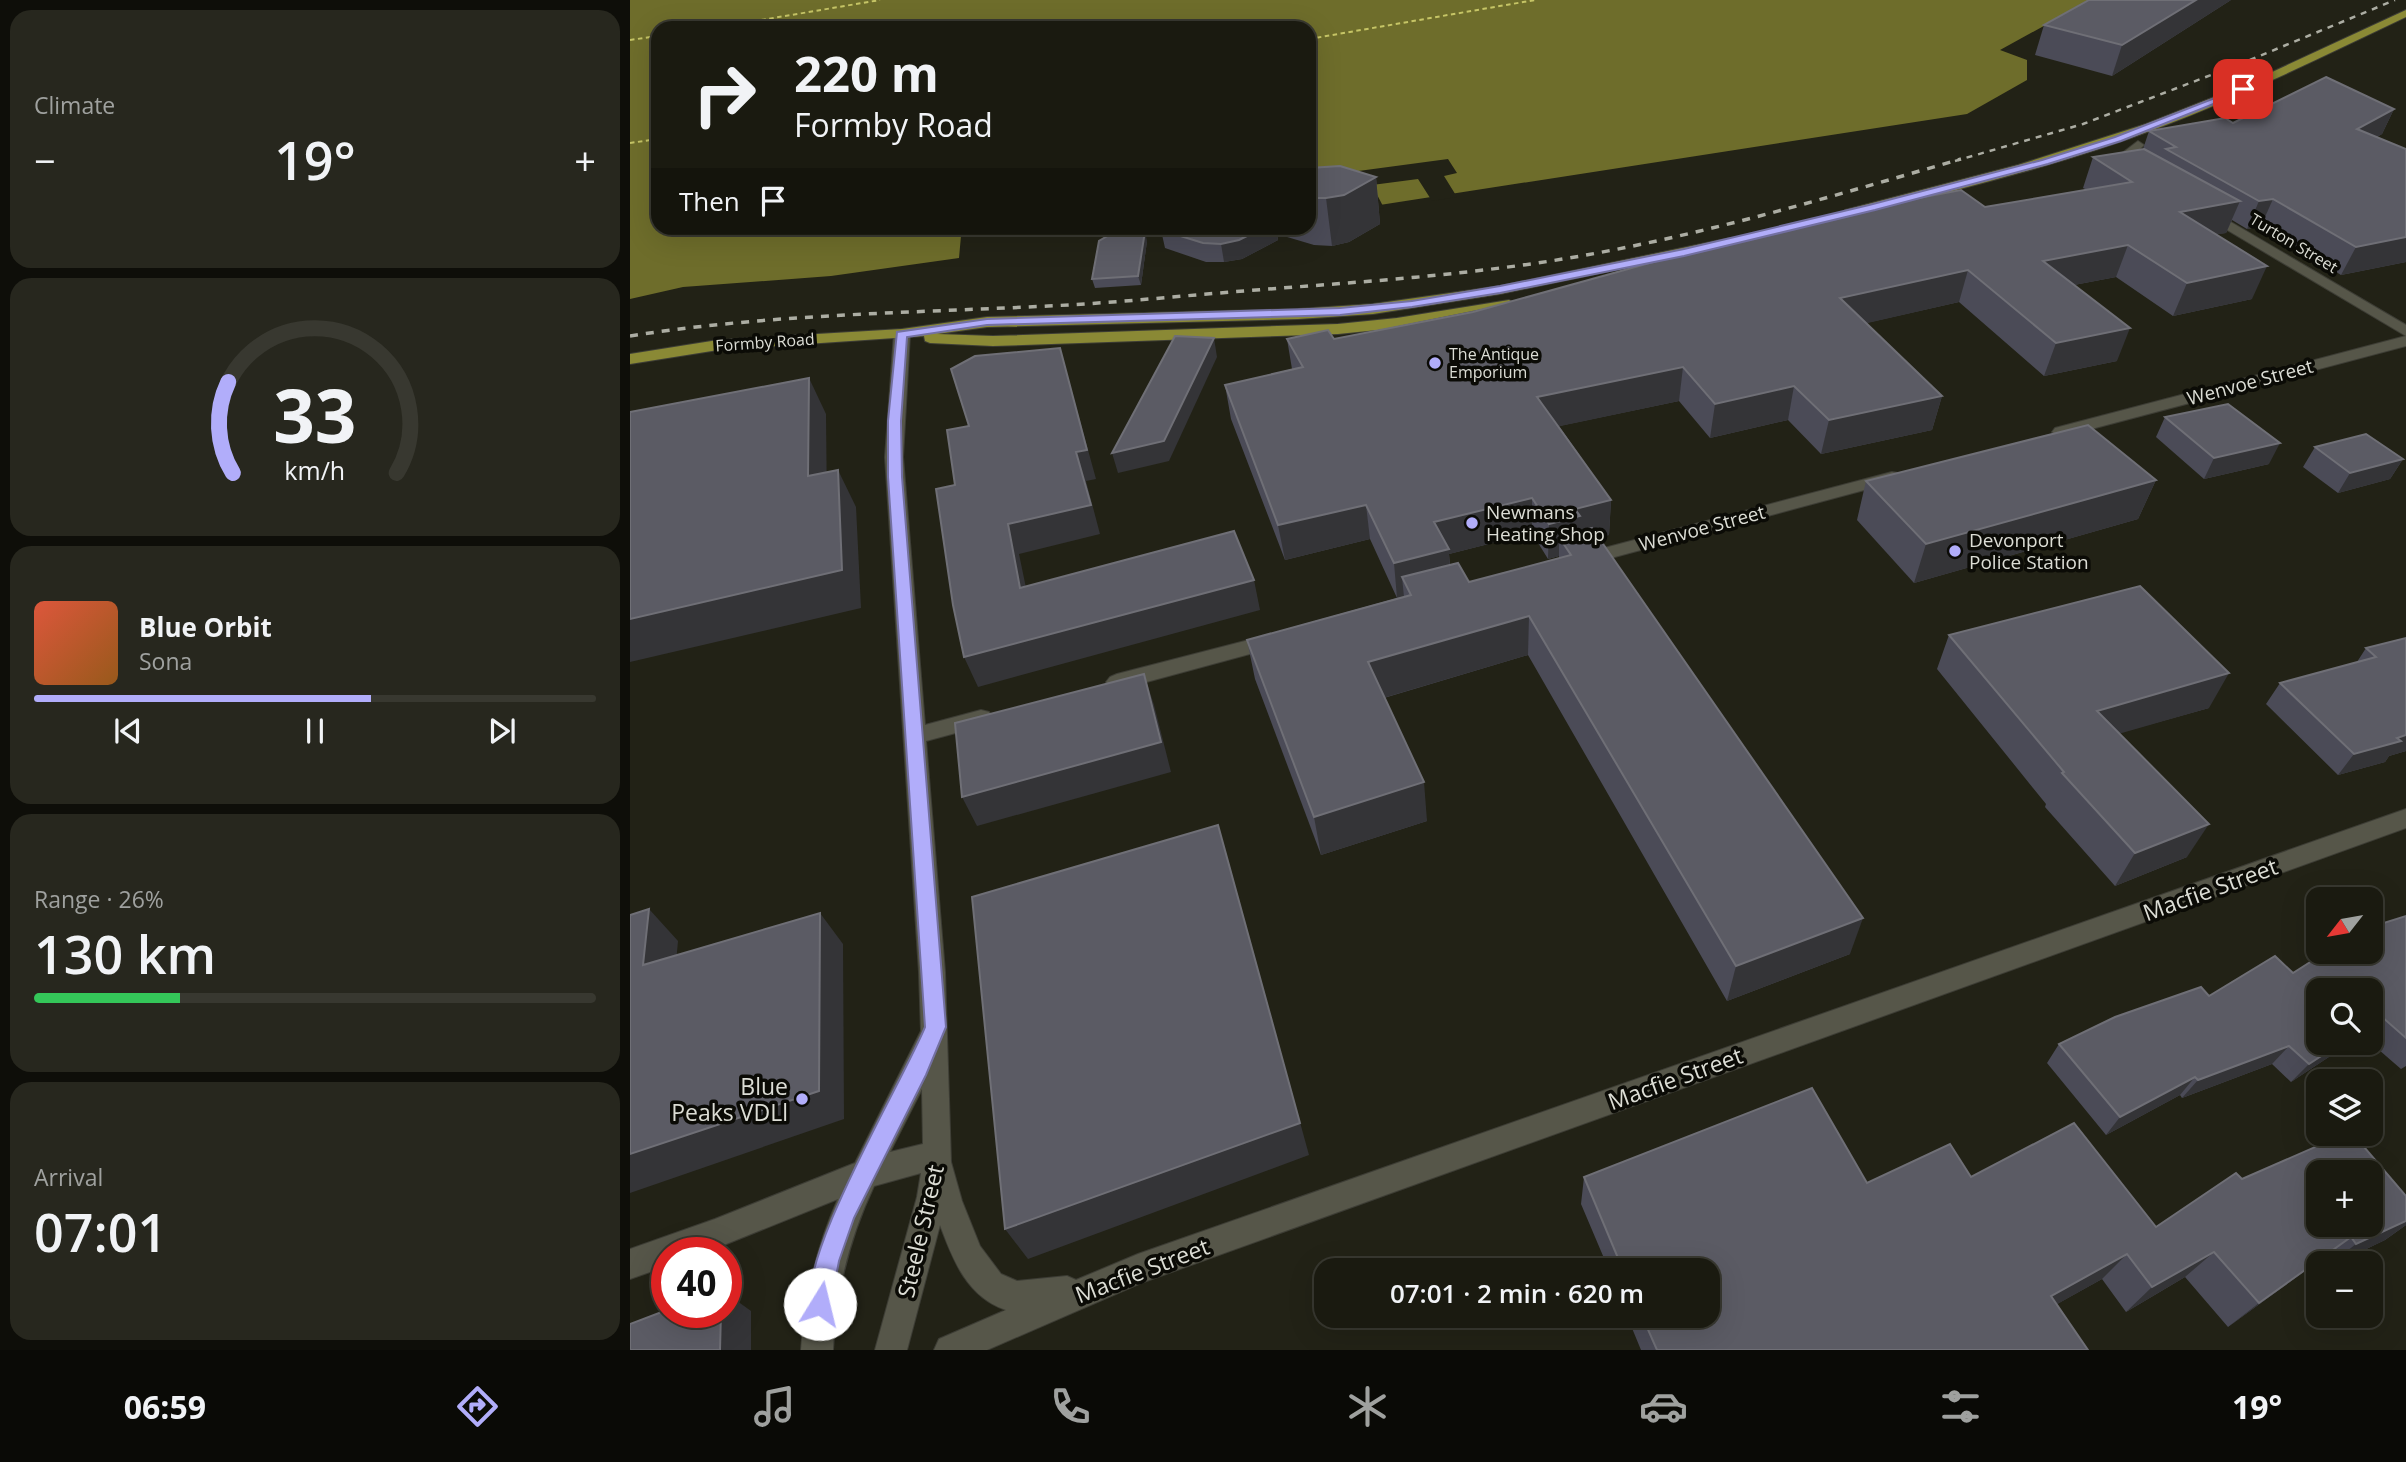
<!DOCTYPE html>
<meta charset="utf-8">
<style>
:root{--surface:#1a1a10;--page:#27271e;--text:#f1f3f6;--muted:#9fa19f;--line:#383830;--accent:#b1adfa}
body{margin:0;font-family:"Open Sans",sans-serif;background:var(--page);color:var(--text);height:100vh;display:flex;flex-direction:column;font-size:26px;white-space:nowrap}
*{box-sizing:border-box;margin:0}
p{font-size:23px;color:var(--muted)}
.icon{flex:none;width:38px;height:38px;fill:none;stroke:currentColor;stroke-width:2;stroke-linecap:round;stroke-linejoin:round}
.map{position:relative;flex:1;overflow:hidden}
.side{display:flex;flex-direction:column;gap:10px;padding:10px;background:#0e0e09;width:630px}
.side>*{flex:none}
.hud{position:absolute;left:21px;top:21px;width:665px;height:214px;border-radius:21px;box-shadow:0 7px 28px #0002,0 0 0 2px var(--line);background:#1a1a10;color:var(--text);overflow:hidden}
.needle{width:46px;rotate:239deg}
.fabs{position:absolute;left:1676px;top:887px;display:grid;gap:14px}
.fabs a{display:grid;place-items:center;width:77px;height:77px;border-radius:14px;background:var(--surface);box-shadow:0 7px 28px #0002,0 0 0 2px var(--line);font-size:35px}
.speed{position:absolute;left:21px;top:1237px;display:flex;gap:14px;font-size:35px;font-weight:700;text-align:center}
.speed>*{display:grid;place-content:center;width:91px;height:91px;border-radius:50%;background:var(--surface);box-shadow:0 7px 28px #0002,0 0 0 2px var(--line);line-height:1}
.speed .limit{border:10px solid #d22;background:#fff;color:#111}
.pin{position:absolute;display:grid;place-items:center;width:60px;height:60px;color:#fff;margin:-30px;border-radius:14px;box-shadow:0 4px 10px #0006}
.me{position:absolute;width:77px;margin:-38px;rotate:9deg;stroke-linejoin:round;filter:drop-shadow(0 0 5px #0008)}
.turn{display:flex;align-items:center;gap:24px;height:147px;padding:0 28px;font-size:32px}
.turn .icon{width:91px;height:91px;stroke-width:2.5}
.turn b{display:block;font-size:49px;line-height:60px}
.then{display:flex;align-items:center;height:66px;padding:0 28px;background:#0003;gap:14px;font-size:26px}
.big{font-size:52px;font-weight:600;line-height:1.1}
.side .tile{flex:1;display:flex;flex-direction:column;justify-content:center;gap:10px;min-width:0;padding:0 24px;border-radius:21px;background:var(--page)}
.side .dial{align-items:center;gap:0}
.dial svg{height:182px;overflow:visible;fill:none;stroke:var(--line);stroke-width:7;stroke-linecap:round;text-anchor:middle}
.dial text{fill:var(--text);stroke:none}
.song{display:flex;align-items:center;gap:21px}
.cover{width:84px;height:84px;border-radius:10px;background:linear-gradient(135deg,hsl(10 70% 55%),hsl(30 70% 35%))}
.played{height:7px;border-radius:4px;background:linear-gradient(90deg,var(--accent) 60%,var(--line) 60%)}
.keys{display:flex;justify-content:space-around;direction:ltr}
.heat{display:flex;justify-content:space-between;align-items:center;font-size:38px;direction:ltr}
.charge{height:10px;border-radius:5px;background:linear-gradient(90deg,#34c759 26%,var(--line) 0)}
.trip{position:absolute;left:684px;top:1258px;width:406px;height:70px;border-radius:21px;background:var(--surface);box-shadow:0 7px 28px #0002,0 0 0 2px var(--line);font-weight:600;line-height:70px;text-align:center}
.menu{display:flex;height:112px;justify-content:space-around;align-items:center;background:#0a0a06;color:var(--muted)}
.menu .icon{width:49px;height:49px}
.menu .on{color:var(--accent)}
.menu b{font-size:32px;color:var(--text)}
main{display:flex;flex:1;min-height:0}
.map>svg:first-child{display:block}
</style>
<main>
<section class="side">
<div class="tile"><p>Climate</p>
<div class="heat"><a>−</a><b class="big">19°</b><a>+</a></div>
</div>
<div class="tile dial"><svg viewBox="0 0 100 80">
<path d="M14 69A42 42 0 1 1 86 69"/>
<path d="M14 69A42 42 0 0 1 12 29" stroke="#b1adfa"/>
<text x="50" y="56" font-size="32" font-weight="700">33</text>
<text x="50" y="72" font-size="11">km/h</text>
</svg></div>
<div class="tile">
<div class="song"><i class="cover"></i><div><b>Blue Orbit</b><p>Sona</p></div></div>
<div class="played"></div>
<div class="keys"><svg class="icon" aria-label="previous" viewBox="0 0 24 24"><path d="M18 5L8 12l10 7zM5 5v14"/></svg><svg class="icon" aria-label="pause" viewBox="0 0 24 24"><path d="M8 5v14M16 5v14"/></svg><svg class="icon" aria-label="next" viewBox="0 0 24 24"><path d="M6 5l10 7-10 7zM19 5v14"/></svg></div>
</div>
<div class="tile"><p>Range · 26%</p><b class="big">130 km</b><div class="charge"></div></div>
<div class="tile"><p>Arrival</p><b class="big">07:01</b></div>
</section>
<div class="map">
<svg width="1776" height="1350" viewBox="0 0 1776 1350">
<rect width="100%" height="100%" fill="#222216"/>
<path fill="#6e6d2b" d="M0,0H1461L1370,50L1397,60V80L1337,114L679,216V28H28V228H390L331,236L329,258L201,276L53,287L0,299Z"/>
<path fill="#222216" d="M818,159L827,173L814,176L827,197L802,201L788,179L742,185L754,208L731,212L691,176Z"/>
<g fill="none" stroke-linecap="round" stroke-linejoin="round">
<g stroke="#c6c566" stroke-width="2" stroke-dasharray="4.5 3.5" stroke-linecap="butt">
<path d="M84,28L250,0"/>
<path d="M679,39L905,0"/>
<path d="M0,40L28,36"/>
<path d="M0,143L28,139"/>
</g>
<defs>
<g id="minor">
<path d="M1508,141L1514,145L1504,155L1520,172L1514,176L1499,167L1491,154Z"/>
<path d="M1577,208L1776,325V336L1572,215V209Z"/>
<path d="M272,329L280,334L273,457L295,725L351,710L359,712L362,718L359,724L296,741L315,972L321,1162L332,1201L350,1246L371,1274L387,1281L437,1276L446,1280L508,1254L1776,809V828L511,1283L357,1350H304L309,1339L376,1310C337,1297 323,1260 310,1225L277,1350H245L287,1197L291,1173L244,1186C219,1239 206,1291 203,1350H171C175,1296 186,1248 208,1199L74,1253H37V1266L0,1279V1249L85,1219L225,1163L291,1031L289,972L255,457L264,334ZM292,1089L293,1144L260,1152Z"/>
<path d="M1776,336V346L1431,437L1422,432L1425,428Z"/>
<path d="M1262,472L1268,473L1271,477L1268,481L951,566L944,564L941,560L944,556Z"/>
<path d="M646,633L653,635L656,640L653,645L487,690L480,687L476,682L480,677L487,674Z"/>
</g>
<g id="major">
<path d="M1776,10V17C1694,56 1613,96 1528,128C1428,166 1323,191 1220,217L1213,213L1215,210L1388,165L1516,124L1612,86Z"/>
<path d="M1100,238L1105,239V245L870,294L743,314L668,319L357,327L307,334L363,336L708,324L767,318L879,300L886,304L879,308L767,328L708,334L363,346L300,343L295,341L294,336L88,350L0,364V354L88,340L272,329L357,317L668,309L743,304L870,286Z"/>
</g>
</defs>
<use href="#minor" stroke="#3d3d35" stroke-width="2"/>
<use href="#major" stroke="#3d3d35" stroke-width="2"/>
<use href="#minor" fill="#565649" fill-rule="evenodd"/>
<use href="#major" fill="#8a8935" fill-rule="evenodd"/>
<path stroke="#acada3" stroke-width="2.5" stroke-dasharray="6 6" stroke-linecap="butt" d="M1325,161L1453,124L1615,62L1765,0"/>
<path stroke="#acada3" stroke-width="3.5" stroke-dasharray="8 8" stroke-linecap="butt" d="M0,336C139,314 279,313 418,306C484,303 549,296 614,291C700,284 785,279 870,268C1028,249 1179,203 1331,159"/>
</g>
<g fill="#4b4b57" fill-rule="evenodd">
<path d="M1601,0L1482,76L1405,55L1414,25Z"/>
<path d="M1764,109L1752,134L1747,137L1776,149V262L1711,275L1631,226L1617,229L1602,220L1596,233L1586,234L1622,299L1543,316L1486,277L1444,285L1487,361L1414,376L1329,302L1236,323L1312,396L1302,430L1191,454L1158,420L1080,438L1049,401L929,426L981,500L979,535L968,537L1220,954L1097,1001L898,655L754,698L797,821L691,855L625,679L617,640L767,598L740,539L655,560L601,419L595,385L662,369L657,339H704L1355,207L1457,190L1453,188L1463,157L1513,149L1519,131ZM902,533L918,559L929,556V558L839,582L820,565L819,554Z"/>
<path d="M679,168L746,177L750,224L719,242L702,246L684,245L647,234L648,240L612,259L594,262H576L535,248L531,230L537,228H679Z"/>
<path d="M517,241L511,285L465,288L462,279Z"/>
<path d="M1535,417L1639,464L1574,479L1526,437Z"/>
<path d="M1685,447L1773,459L1760,479L1708,493L1673,467Z"/>
<path d="M1526,480L1508,519L1284,583L1227,520L1236,481Z"/>
<path d="M1319,635L1579,708L1489,733L1557,857L1485,886L1415,807L1416,804L1307,669Z"/>
<path d="M1776,638V751L1759,756L1755,762L1708,775L1636,704L1650,683L1727,662L1736,648Z"/>
<path d="M1776,916V1066L1771,1069L1741,1043V990L1689,1043H1720L1661,1082L1642,1064L1552,1098L1550,1095L1476,1135L1417,1063L1429,1044L1579,996L1663,973Z"/>
<path d="M954,1177L1237,1183L1341,1177L1526,1227L1612,1179L1776,1196V1225L1755,1240L1705,1264H1689V1265L1687,1262L1598,1327L1555,1277L1496,1312L1472,1279L1427,1304L1458,1350H1011L997,1316H1078V1270H979L951,1204Z"/>
</g>
<g fill="#343437">
<path d="M1566,0H1601L1482,76L1492,45Z"/>
<path d="M1764,109L1752,134L1714,155L1727,129Z"/>
<path d="M746,177L750,224L719,242L702,246L696,198Z"/>
<path d="M1643,199L1631,226L1617,229L1629,201Z"/>
<path d="M1610,201L1596,233L1537,243L1550,212Z"/>
<path d="M633,228H646L648,240L612,259L594,262L591,244Z"/>
<path d="M515,231L517,241L511,285L508,276Z"/>
<path d="M1776,237V262L1711,275L1726,247Z"/>
<path d="M1498,245L1486,277L1402,293L1413,261Z"/>
<path d="M1637,266L1622,299L1543,316L1557,283Z"/>
<path d="M1338,270L1329,302L1203,331L1210,298Z"/>
<path d="M1500,328L1487,361L1414,376L1426,343Z"/>
<path d="M584,338L587,357L539,461L488,473L482,453Z"/>
<path d="M430,348L466,479L456,481L470,534L389,554L402,617L390,588L378,524Z"/>
<path d="M1053,367L1049,401L907,431V397Z"/>
<path d="M179,378L196,414L197,513L178,476Z"/>
<path d="M1164,386L1158,420L1080,438L1085,404Z"/>
<path d="M1312,396L1302,430L1191,454L1199,420Z"/>
<path d="M1650,443L1639,464L1574,479L1584,458Z"/>
<path d="M1773,459L1760,479L1708,493L1720,473Z"/>
<path d="M208,470L226,507L231,608L0,662V619Z"/>
<path d="M1526,480L1508,519L1284,583L1296,544Z"/>
<path d="M902,498V533L819,554L821,584L772,577L774,597L767,598L764,563L804,522Z"/>
<path d="M981,500L979,535L949,542L929,537V556L918,559L919,524L945,509Z"/>
<path d="M736,505L740,539L655,560L648,525Z"/>
<path d="M624,580L630,610L348,687L334,657Z"/>
<path d="M899,616L898,655L743,701L738,662Z"/>
<path d="M1599,673L1579,708L1450,745L1467,711Z"/>
<path d="M514,674L524,705L541,772L347,826L332,797Z"/>
<path d="M1776,735V751L1759,756L1755,762L1708,775L1724,754Z"/>
<path d="M794,782L797,821L691,855L684,817Z"/>
<path d="M1579,824L1557,857L1485,886L1505,853Z"/>
<path d="M599,863L679,1155L398,1259L375,1229Z"/>
<path d="M19,909L48,941L43,996L13,965Z"/>
<path d="M190,913L213,944L214,1119L0,1193V1154Z"/>
<path d="M1233,918L1220,954L1097,1001L1106,966Z"/>
<path d="M1711,1043H1720L1661,1082L1679,1064Z"/>
<path d="M1659,1046L1642,1064L1552,1098L1568,1080Z"/>
<path d="M1565,1077L1550,1095L1476,1135L1490,1117Z"/>
<path d="M1776,1221V1225L1755,1240L1705,1264H1700L1726,1244Z"/>
<path d="M1721,1237L1687,1262L1598,1327L1629,1303Z"/>
<path d="M1584,1252L1555,1277L1496,1312L1522,1287Z"/>
<path d="M1497,1254L1472,1279L1399,1320L1421,1296Z"/>
<path d="M96,1293L121,1311V1350H90L91,1312H96Z"/>
</g>
<g fill="#5b5b64" stroke="#6f6f76" stroke-width="2" fill-rule="evenodd">
<path d="M1459,0H1566L1492,45L1414,25Z"/>
<path d="M1696,77L1764,109L1727,129L1776,149V237L1726,247L1643,199L1629,201L1536,149L1546,147L1519,131L1595,118L1603,123Z"/>
<path d="M1514,149L1610,201L1550,212L1637,266L1557,283L1498,245L1413,261L1500,328L1426,343L1338,270L1210,298L1312,396L1199,420L1164,386L1085,404L1053,367L907,397L981,500L945,509L950,516L919,524L902,498L804,522L819,549L764,563L736,505L648,525L595,385L673,367L657,339L698,330L704,339L843,312L1081,246L1252,205L1331,190L1355,207L1502,182L1463,157Z"/>
<path d="M710,166L746,177L714,195L696,198H679V168Z"/>
<path d="M537,228H633L609,240L591,244L573,243L531,230Z"/>
<path d="M515,231L508,276L462,279L469,241L481,234Z"/>
<path d="M545,336L584,338L534,441L482,453Z"/>
<path d="M430,348L457,450L446,452L461,505L378,524L390,588L604,531L624,580L334,657L323,605L306,489L325,485L317,430L339,426L321,369L345,356Z"/>
<path d="M179,378L178,476L208,470L212,570L0,619V412Z"/>
<path d="M1598,404L1650,443L1584,458L1535,417Z"/>
<path d="M1458,425L1526,480L1296,544L1236,481Z"/>
<path d="M1736,434L1773,459L1720,473L1685,447Z"/>
<path d="M962,528L1233,918L1106,966L899,616L738,662L794,782L684,817L617,640L781,595L772,577L828,563L839,582L941,555L929,537Z"/>
<path d="M1510,586L1599,673L1467,711L1579,824L1505,853L1432,773L1434,772L1319,635Z"/>
<path d="M1776,638V735L1767,738L1771,741L1724,754L1650,683L1746,657L1736,648Z"/>
<path d="M514,674L531,742L332,797L325,723Z"/>
<path d="M588,825L670,1123L375,1229L342,897Z"/>
<path d="M19,909L13,965L190,913L189,1091L0,1154V915Z"/>
<path d="M1776,916V1038L1751,1016L1741,1022V990H1689V1043H1711L1679,1064L1659,1046L1568,1080L1565,1077L1490,1117L1429,1044L1485,1017L1571,987L1579,996L1645,956L1663,973L1696,952H1741V927Z"/>
<path d="M1182,1088L1237,1183L1320,1144L1341,1177L1444,1123L1526,1227L1606,1173L1612,1179L1715,1134H1723L1776,1196V1221L1726,1244L1721,1237L1629,1303L1584,1252L1522,1287L1497,1254L1421,1296L1458,1350H1027L1012,1316H1078V1270H993L954,1177ZM1689,1172H1741V1225H1689Z"/>
<path d="M37,1310V1312H91L90,1350H0V1324Z"/>
</g>
<path fill="#b1adfa" stroke="#7370a2" stroke-width="2" d="M1613,87L1616,91L1491,141L1418,164L1245,210L1054,256L870,293L782,307L710,315L357,325L277,337L271,421L272,477L316,1027L296,1075L224,1218L209,1261L199,1313L190,1316L182,1313C162,1265 273,1081 295,1027L258,477V421L267,332L357,319L710,308L782,301L870,286L1054,249L1239,205L1412,160L1485,137Z"/>
<g fill="#b1adfa" stroke="#0b0b06" stroke-width="2.5">
<circle cx="805" cy="363" r="7"/>
<circle cx="842" cy="523" r="7"/>
<circle cx="1325" cy="551" r="7"/>
<circle cx="172" cy="1099" r="7"/>
</g>
<g text-anchor="middle" dominant-baseline="central" stroke-width="7" stroke-linejoin="round" paint-order="stroke">
<g font-size="16" fill="#dcddd5" stroke="#0b0b06">
<text transform="translate(1664 243) rotate(31)">Turton Street</text>
<text transform="translate(135 342) rotate(-4)">Formby Road</text>
</g>
<g font-size="16" fill="#dcddd5" stroke="#0b0b06" text-anchor="start">
<text x="819" y="354">The Antique<tspan x="819" dy="18">Emporium</tspan></text>
</g>
<g font-size="19" fill="#dcddd5" stroke="#0b0b06">
<text transform="translate(1620 382) rotate(-15)">Wenvoe Street</text>
<text transform="translate(1072 528) rotate(-15)">Wenvoe Street</text>
</g>
<g font-size="19" fill="#dcddd5" stroke="#0b0b06" text-anchor="start">
<text x="856" y="512">Newmans<tspan x="856" dy="22">Heating Shop</tspan></text>
<text x="1339" y="540">Devonport<tspan x="1339" dy="22">Police Station</tspan></text>
</g>
<g font-size="23" fill="#dcddd5" stroke="#0b0b06">
<text transform="translate(1580 889) rotate(-20)">Macfie Street</text>
<text transform="translate(1045 1078) rotate(-20)">Macfie Street</text>
<text transform="translate(290 1231) rotate(-77)">Steele Street</text>
<text transform="translate(512 1270) rotate(-21)">Macfie Street</text>
</g>
<g font-size="23" fill="#dcddd5" stroke="#0b0b06" text-anchor="end">
<text x="158" y="1086">Blue<tspan x="158" dy="26">Peaks VDLl</tspan></text>
</g>
</g>
</svg>
<div class="fabs">
<a><svg class="needle" viewBox="-14 -14 28 28"><path d="M0-13l5 13h-10z" fill="#e53935"/><path d="M0 13l5-13h-10z" fill="#9fa19f"/></svg></a>
<a><svg class="icon" aria-label="search" viewBox="0 0 24 24"><circle cx="10" cy="10" r="6"/><path d="M15 15l6 6"/></svg></a>
<a><svg class="icon" aria-label="layers" viewBox="0 0 24 24"><path d="M12 4l9 5-9 5-9-5zM3 14l9 5 9-5"/></svg></a>
<a>+</a>
<a>−</a>
</div>
<div class="speed"><div class="limit">40</div></div>
<div class="pin" style="left:1613px;top:89px;background:#d93025"><svg class="icon" aria-label="arrive" viewBox="0 0 24 24"><path d="M6 21V4h12l-3 4 3 4H6"/></svg></div>
<svg class="me" style="left:190px;top:1304px" viewBox="-20 -20 40 40"><circle r="19" fill="#fff"/><path d="M0-13L10 11 0 6-10 11z" fill="#b1adfa"/></svg>
<div class="trip">07:01 · 2 min · 620 m</div>
<div class="hud">
<div class="turn"><svg class="icon" aria-label="right" viewBox="0 0 24 24"><path d="M7 20v-9h11M14 6l5 5-5 5"/></svg><div><b>220 m</b>Formby Road</div></div>
<div class="then">Then<svg class="icon" aria-label="arrive" viewBox="0 0 24 24"><path d="M6 21V4h12l-3 4 3 4H6"/></svg></div>
</div>
</div>
</main>
<nav class="menu">
<b>06:59</b>
<svg class="icon on" aria-label="directions" viewBox="0 0 24 24"><path d="M12 3l9 9-9 9-9-9zM9 14v-3h6M13 9l2 2-2 2"/></svg>
<svg class="icon" aria-label="music" viewBox="0 0 24 24"><path d="M9 18V5l10-2v13"/><circle cx="6" cy="18" r="3"/><circle cx="16" cy="16" r="3"/></svg>
<svg class="icon" aria-label="phone" viewBox="0 0 24 24"><path d="M5 4h4l2 5-3 2q2 4 5 5l2-3 5 2v4C11 20 4 13 5 4z"/></svg>
<svg class="icon" aria-label="climate" viewBox="0 0 24 24"><path d="M12 3v18M4 7l16 10M4 17L20 7"/></svg>
<svg class="icon" aria-label="car" viewBox="0 0 24 24"><path d="M5 17H2v-5l4-1 3-4h7l3 4 3 1v5h-3M9 17h6M6 11h13"/><circle cx="7" cy="17" r="2"/><circle cx="17" cy="17" r="2"/></svg>
<svg class="icon" aria-label="filters" viewBox="0 0 24 24"><path d="M4 7h16M4 17h16"/><circle cx="9" cy="7" r="2"/><circle cx="15" cy="17" r="2"/></svg>
<b>19°</b>
</nav>
